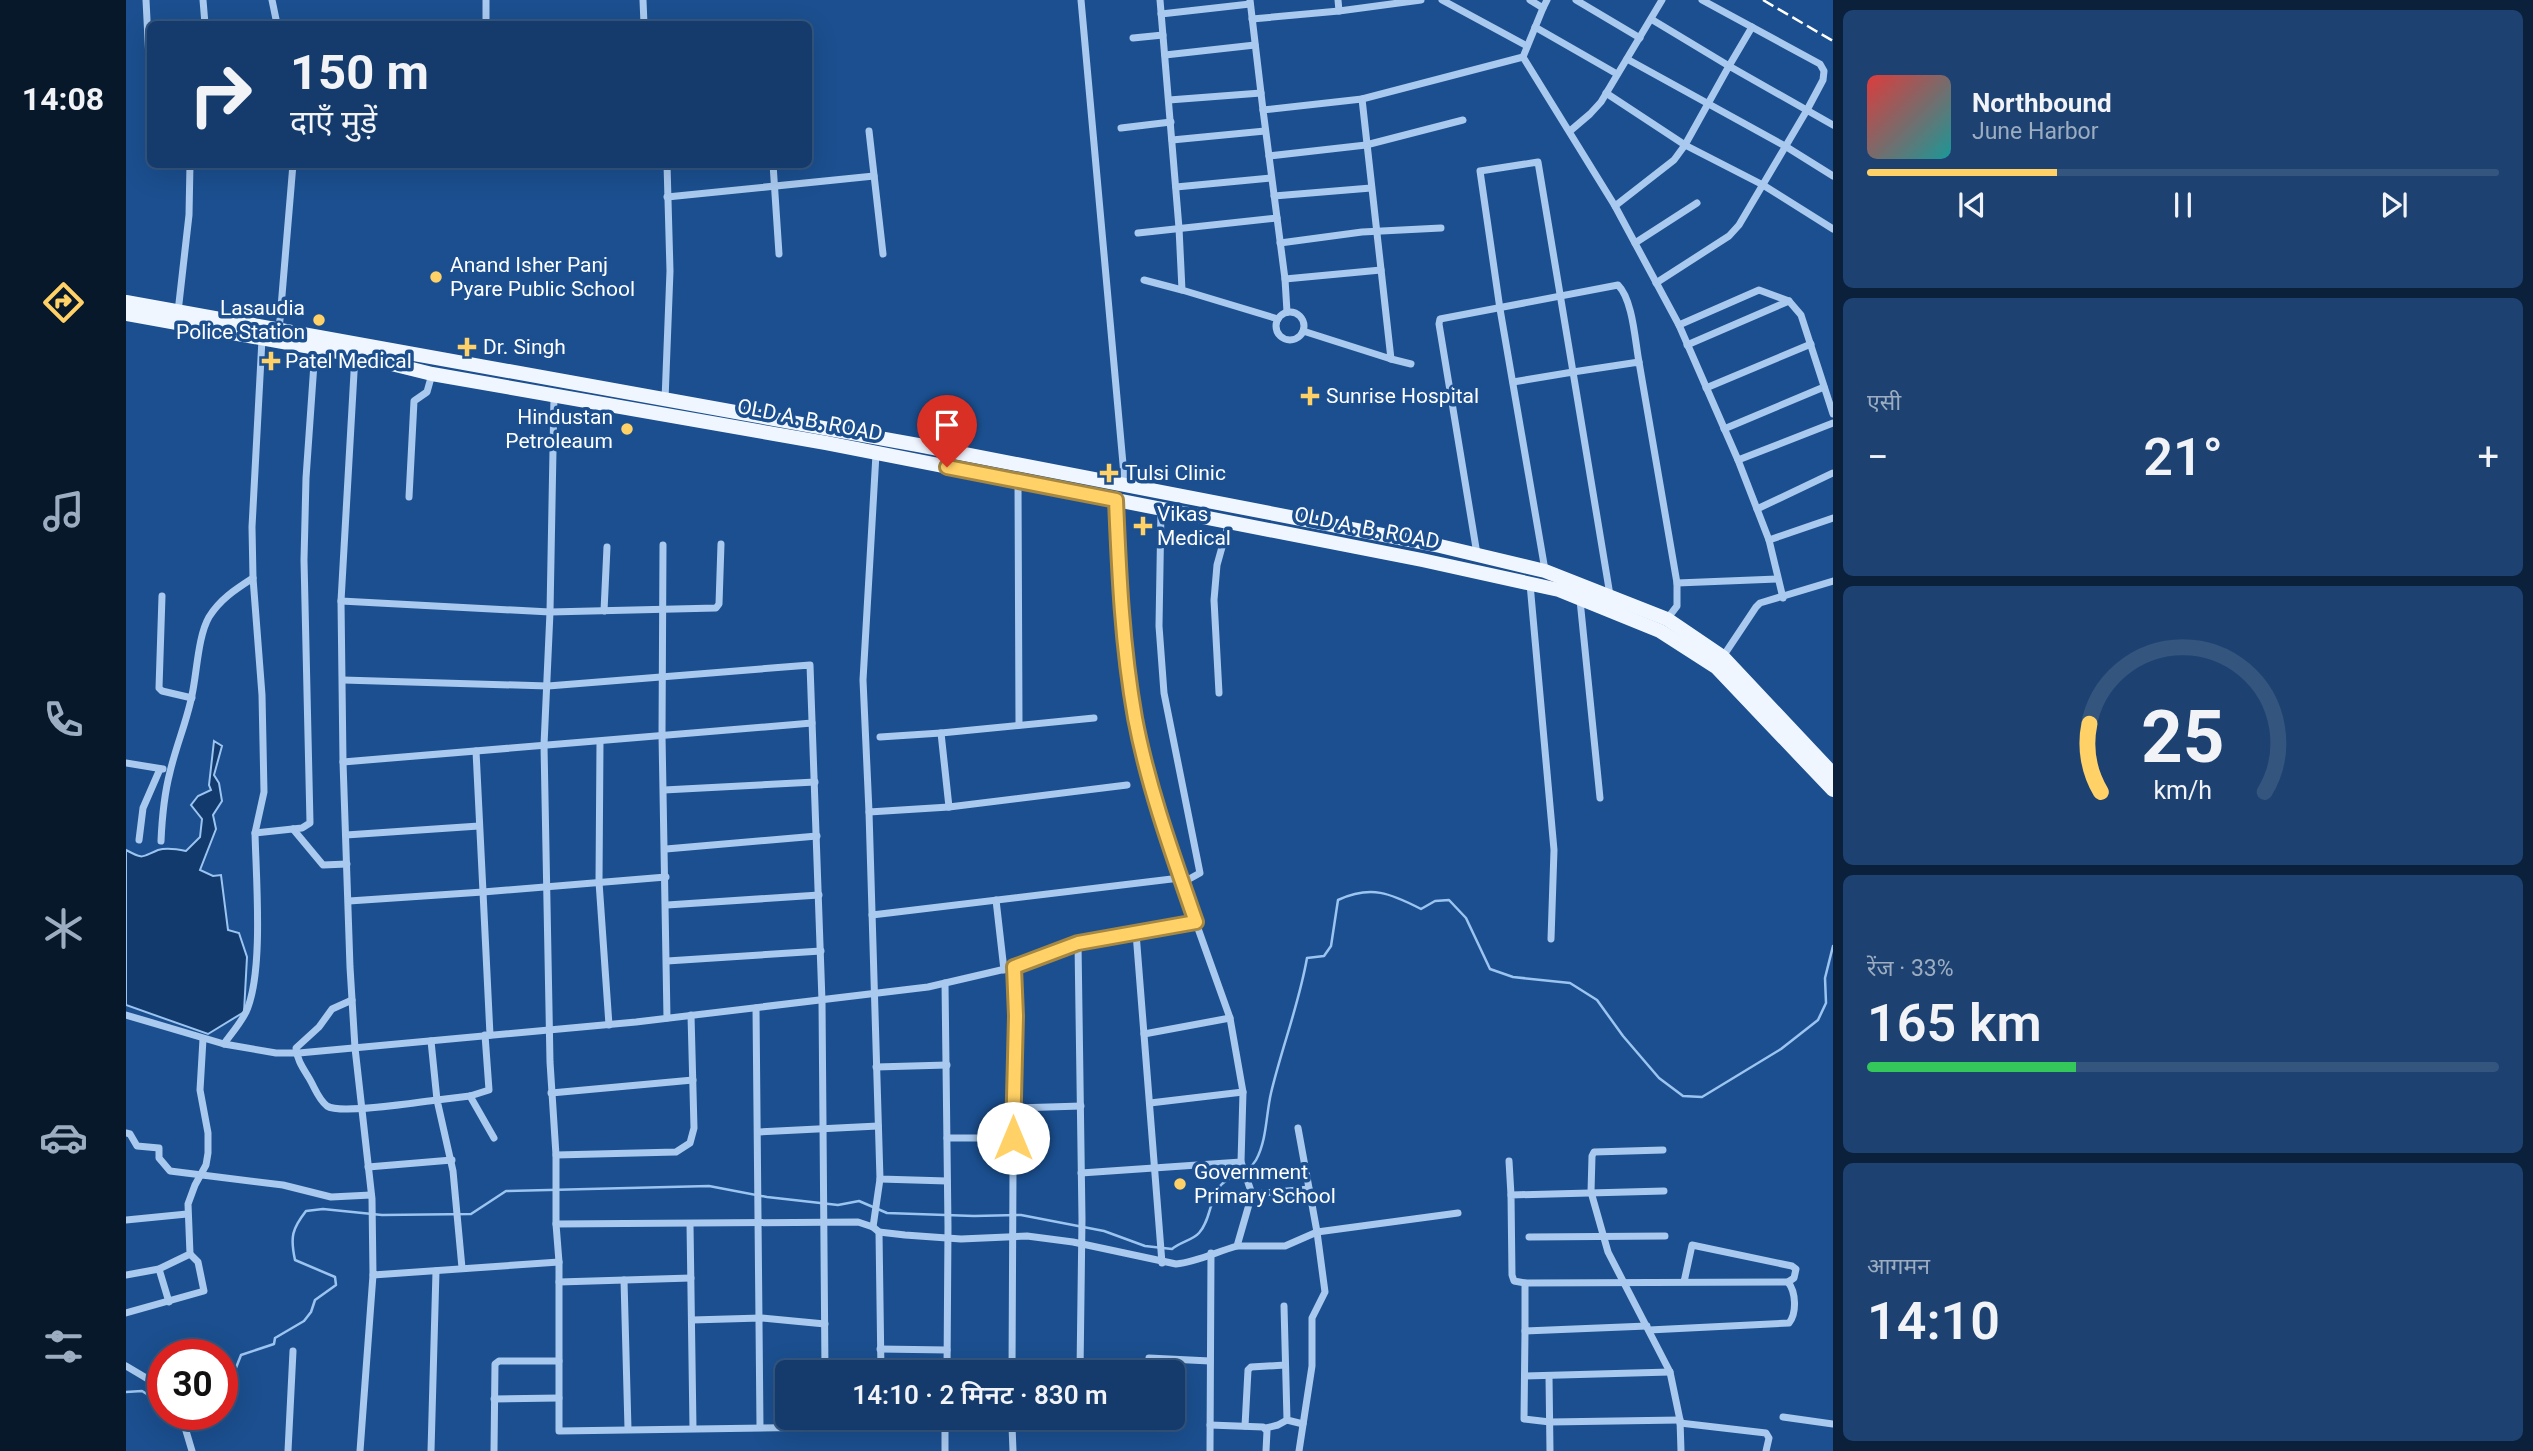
<!DOCTYPE html>
<html lang="hi">
<meta charset="utf-8">
<style>
:root{--surface:#143b6b;--page:#1d4271;--text:#f1f3f6;--muted:#9dadc1;--line:#33557e;--accent:#ffd166}
body{margin:0;font-family:Roboto,"Noto Sans Devanagari",sans-serif;background:var(--page);color:var(--text);height:100vh;display:flex;flex-direction:column;font-size:26px;white-space:nowrap}
*{box-sizing:border-box;margin:0}
p{font-size:23px;color:var(--muted)}
.icon{flex:none;width:38px;height:38px;fill:none;stroke:currentColor;stroke-width:2;stroke-linecap:round;stroke-linejoin:round}
.map{position:relative;flex:1;overflow:hidden}
.details{display:flex;flex-direction:column;gap:10px;padding:10px;background:#0b203b;width:700px}
.details>*{flex:none}
.top-card{position:absolute;left:21px;top:21px;width:665px;height:147px;border-radius:10px;box-shadow:0 7px 28px #0002,0 0 0 2px var(--line);background:#143b6b;color:var(--text);overflow:hidden}
.speed{position:absolute;left:21px;top:1339px;display:flex;gap:14px;font-size:35px;font-weight:700;text-align:center}
.speed>*{display:grid;place-content:center;width:91px;height:91px;border-radius:50%;background:var(--surface);box-shadow:0 7px 28px #0002,0 0 0 2px var(--line);line-height:1}
.speed .limit{border:10px solid #d22;background:#fff;color:#111}
.pin{position:absolute;display:grid;place-items:center;width:60px;height:60px;color:#fff;margin:-72px -30px;border-radius:50% 50% 50% 0;rotate:-45deg;box-shadow:0 0 7px #0007}
.pin .icon{rotate:45deg}
.me{position:absolute;width:77px;margin:-38px;rotate:0deg;stroke-linejoin:round;filter:drop-shadow(0 0 5px #0008)}
.turn{display:flex;align-items:center;gap:24px;height:147px;padding:0 28px;font-size:32px}
.turn .icon{width:91px;height:91px;stroke-width:2.5}
.turn b{display:block;font-size:49px;line-height:60px}
.big{font-size:52px;font-weight:600;line-height:1.1}
.details .widget{flex:1;display:flex;flex-direction:column;justify-content:center;gap:10px;min-width:0;padding:0 24px;border-radius:10px;background:var(--page)}
.details .dial{align-items:center;gap:0}
.dial svg{height:182px;overflow:visible;fill:none;stroke:var(--line);stroke-width:7;stroke-linecap:round;text-anchor:middle}
.dial text{fill:var(--text);stroke:none}
.song{display:flex;align-items:center;gap:21px}
.cover{width:84px;height:84px;border-radius:10px;background:linear-gradient(135deg,hsl(0 70% 55%),hsl(180 70% 35%))}
.played{height:7px;border-radius:4px;background:linear-gradient(90deg,var(--accent) 30%,var(--line) 30%)}
.keys{display:flex;justify-content:space-around;direction:ltr}
.heat{display:flex;justify-content:space-between;align-items:center;font-size:38px;direction:ltr}
.charge{height:10px;border-radius:5px;background:linear-gradient(90deg,#34c759 33%,var(--line) 0)}
.trip{position:absolute;left:649px;top:1360px;width:410px;height:70px;border-radius:10px;background:var(--surface);box-shadow:0 7px 28px #0002,0 0 0 2px var(--line);font-weight:600;line-height:70px;text-align:center}
main{display:flex;flex:1;min-height:0}
.tab-bar{display:flex;flex-direction:column;width:126px;justify-content:space-around;align-items:center;background:#08182b;color:var(--muted)}
.tab-bar .icon{width:49px;height:49px}
.tab-bar .current{color:var(--accent)}
.tab-bar b{font-size:32px;color:var(--text)}
.map>svg:first-child{display:block}
</style>
<main>
<nav class="tab-bar">
<b>14:08</b>
<svg class="icon current" aria-label="directions" viewBox="0 0 24 24"><path d="M12 3l9 9-9 9-9-9zM9 14v-3h6M13 9l2 2-2 2"/></svg>
<svg class="icon" aria-label="music" viewBox="0 0 24 24"><path d="M9 18V5l10-2v13"/><circle cx="6" cy="18" r="3"/><circle cx="16" cy="16" r="3"/></svg>
<svg class="icon" aria-label="phone" viewBox="0 0 24 24"><path d="M5 4h4l2 5-3 2q2 4 5 5l2-3 5 2v4C11 20 4 13 5 4z"/></svg>
<svg class="icon" aria-label="climate" viewBox="0 0 24 24"><path d="M12 3v18M4 7l16 10M4 17L20 7"/></svg>
<svg class="icon" aria-label="car" viewBox="0 0 24 24"><path d="M5 17H2v-5l4-1 3-4h7l3 4 3 1v5h-3M9 17h6M6 11h13"/><circle cx="7" cy="17" r="2"/><circle cx="17" cy="17" r="2"/></svg>
<svg class="icon" aria-label="filters" viewBox="0 0 24 24"><path d="M4 7h16M4 17h16"/><circle cx="9" cy="7" r="2"/><circle cx="15" cy="17" r="2"/></svg>
</nav>
<div class="map">
<svg width="1707" height="1451" viewBox="0 0 1707 1451">
<rect width="100%" height="100%" fill="#1b4f8f"/>
<path fill="#123a6d" stroke="#9cc4f0" stroke-width="2" d="M88,741L96,746L88,775L93,783L96,801L87,815L90,829L74,870L87,876L95,875L102,930L113,933L121,957L118,1012L82,1034L0,1005V850C19,860 15,857 32,850C41,847 51,849 60,851L74,837L76,819L65,805L72,796L85,790L83,785Z"/>
<g fill="none" stroke-linecap="round" stroke-linejoin="round">
<g stroke="#9cc4f0" stroke-width="2.5">
<path d="M96,1384L106,1378L115,1355L148,1344L149,1338L178,1321L185,1312L189,1300L210,1285L209,1277L169,1260C164,1237 166,1229 180,1211L197,1209L256,1215L345,1214L380,1191L583,1186L641,1197L712,1205L733,1201L761,1213L848,1216L895,1215L978,1231L1019,1246L1046,1249C1054,1242 1067,1240 1073,1233C1085,1220 1083,1199 1095,1185C1105,1174 1123,1173 1130,1160C1141,1140 1140,1114 1145,1093C1156,1047 1173,1004 1181,958L1198,956L1205,946L1212,900C1245,885 1264,893 1295,909L1309,901L1323,900L1340,918L1364,969L1387,977L1444,983L1471,1000L1497,1036L1533,1078L1557,1096L1576,1097L1655,1049L1692,1020L1700,1003L1699,978L1707,946"/>
<path d="M0,1392L16,1391L37,1404"/>
</g>
<g stroke="#a9c9ee" stroke-width="7">
<path d="M20,0L24,79"/>
<path d="M77,0L79,24"/>
<path d="M146,0L151,24"/>
<path d="M517,0L518,24"/>
<path d="M955,0L999,486"/>
<path d="M1034,0L1053,228L1056,290L1152,319"/>
<path d="M1124,0L1137,110"/>
<path d="M1212,0L1213,11L1295,0"/>
<path d="M1316,0L1401,46"/>
<path d="M1404,0L1417,8L1421,0"/>
<path d="M1450,0L1514,38"/>
<path d="M1035,14L1124,4"/>
<path d="M1126,19L1213,11"/>
<path d="M1525,19L1603,66L1626,27"/>
<path d="M360,24V0"/>
<path d="M1409,27L1491,74"/>
<path d="M1007,38L1037,35"/>
<path d="M1039,55L1129,45"/>
<path d="M1397,57L1489,206L1553,325L1612,460L1643,540L1657,598"/>
<path d="M1501,59L1659,146L1707,176"/>
<path d="M1480,93L1559,145L1637,185L1707,229"/>
<path d="M1043,100L1135,93"/>
<path d="M995,128L1045,122"/>
<path d="M743,131L757,254"/>
<path d="M1444,131L1464,114L1475,102L1536,0"/>
<path d="M1046,140L1139,131"/>
<path d="M1143,156L1240,145L1337,120"/>
<path d="M647,164L653,254"/>
<path d="M1050,187L1145,178"/>
<path d="M1148,196L1245,188"/>
<path d="M541,197L748,176"/>
<path d="M1489,206L1548,160L1559,145L1603,66L1707,125"/>
<path d="M1012,233L1151,218"/>
<path d="M1154,243L1236,232L1315,228"/>
<path d="M1509,243L1571,203"/>
<path d="M1159,279L1255,270"/>
<path d="M1018,280L1056,290"/>
<path d="M1530,283L1603,236L1613,225L1681,110L1697,80L1698,71L1694,64L1576,0"/>
<circle cx="1164" cy="326" r="14"/>
<path d="M52,312L63,215L64,164"/>
<path d="M1161,312L1159,279L1137,110L1236,99L1397,57L1417,8"/>
<path d="M1553,325L1633,290L1663,301L1675,315L1707,414"/>
<path d="M153,331L167,164"/>
<path d="M1177,331L1265,359L1236,99"/>
<path d="M1561,345L1663,301"/>
<path d="M229,355L215,601L217,762L224,967L229,1048L246,1199L247,1275L433,1262L430,1224"/>
<path d="M1265,359L1285,364"/>
<path d="M1387,382L1447,372L1484,595"/>
<path d="M1580,388L1685,344"/>
<path d="M428,396L424,612L418,745L424,1062L430,1155V1224L732,1222L747,1227L753,1232L779,1235L835,1239L901,1236L947,1242L1050,1264C1071,1262 1090,1252 1111,1246L1126,1194L1115,1162L1117,1092L1104,1018L1054,878L1019,763L1009,718L994,597L990,500"/>
<path d="M539,400L544,271L541,164"/>
<path d="M1598,429L1698,387"/>
<path d="M750,454L737,680L743,812L823,807L815,733L754,737"/>
<path d="M1612,460L1707,423"/>
<path d="M892,481L893,725"/>
<path d="M283,497L288,401L301,392L306,374"/>
<path d="M1035,509L1033,626L1038,693L1074,873L1056,883"/>
<path d="M1631,509L1707,473"/>
<path d="M1643,540L1707,518"/>
<path d="M537,545L536,735L541,1018"/>
<path d="M1351,554L1313,324L1314,319L1492,285C1507,300 1509,341 1513,362"/>
<path d="M1419,570L1374,309L1354,171L1412,162L1447,372L1513,362L1551,583V606L1541,619"/>
<path d="M1551,583L1651,579"/>
<path d="M1404,584L1428,850L1425,939"/>
<path d="M36,596L33,688L36,691L66,698"/>
<path d="M1454,600L1474,798"/>
<path d="M215,601L424,612L590,608L593,604L595,544"/>
<path d="M478,611L481,547"/>
<path d="M1596,658L1630,607L1634,603L1707,581"/>
<path d="M217,680L422,686L684,665L696,1001L699,1372"/>
<path d="M1093,693L1088,600L1091,565L1103,522"/>
<path d="M815,733L968,718"/>
<path d="M474,742L473,882L483,1025"/>
<path d="M350,751L357,892L540,877"/>
<path d="M217,762L686,723"/>
<path d="M0,763L37,769"/>
<path d="M538,790L689,782"/>
<path d="M823,807L1001,785"/>
<path d="M743,812L754,1179L821,1181"/>
<path d="M167,829L197,865L221,864"/>
<path d="M129,833L138,792L136,695L127,578L126,527L136,339"/>
<path d="M220,835L353,826"/>
<path d="M13,840L17,808L34,769"/>
<path d="M35,841C36,818 38,795 44,772C50,746 61,721 66,695C71,672 72,636 83,617C94,599 110,589 127,578"/>
<path d="M540,849L691,836"/>
<path d="M870,900L878,970"/>
<path d="M223,901L357,892L364,1035"/>
<path d="M541,905L693,895"/>
<path d="M746,915L1054,878"/>
<path d="M1010,933L1036,1263"/>
<path d="M952,943L956,1219L954,1372"/>
<path d="M541,961L695,951"/>
<path d="M819,983L822,1227L821,1372"/>
<path d="M226,1000L206,1009L193,1027L170,1048C171,1060 177,1068 183,1078C189,1088 192,1099 201,1106C214,1115 292,1102 311,1100L305,1041"/>
<path d="M630,1008L634,1427"/>
<path d="M0,1015L98,1044C105,1034 114,1024 120,1012C138,973 130,878 129,833L176,828L184,823L178,560L180,478L189,349"/>
<path d="M1018,1034L1104,1018"/>
<path d="M98,1044L150,1053H173L510,1022L802,987L888,967L952,943L1070,922"/>
<path d="M750,1067L821,1065"/>
<path d="M425,1093L567,1080"/>
<path d="M344,1096L368,1138"/>
<path d="M1024,1103L1117,1092"/>
<path d="M887,1108L955,1106"/>
<path d="M1172,1128L1191,1232L1199,1292L1186,1318V1366L1173,1451"/>
<path d="M632,1132L752,1126"/>
<path d="M0,1133L4,1134L11,1146L33,1148V1158L44,1171L157,1185L205,1197L245,1195"/>
<path d="M821,1138H887"/>
<path d="M1537,1150L1468,1152L1466,1156L1465,1192L1482,1252L1544,1372L1554,1420L1555,1451"/>
<path d="M430,1155L550,1152L564,1143L568,1128L565,1015"/>
<path d="M1383,1161L1385,1195"/>
<path d="M242,1167L326,1160"/>
<path d="M955,1173L1115,1162"/>
<path d="M1538,1191L1385,1195L1386,1275L1388,1281L1399,1283L1662,1282L1668,1278L1670,1269L1666,1266L1566,1245L1558,1282"/>
<path d="M1126,1194L1183,1189"/>
<path d="M0,1220L61,1214"/>
<path d="M564,1224L567,1428"/>
<path d="M747,1227L754,1179"/>
<path d="M753,1232L755,1372"/>
<path d="M1403,1237L1539,1236"/>
<path d="M1111,1246H1159L1191,1232L1332,1213"/>
<path d="M433,1262V1431L700,1427V1418"/>
<path d="M336,1268L327,1171L311,1100L344,1096L363,1090L359,1035"/>
<path d="M33,1269L43,1302"/>
<path d="M0,1275L33,1269L64,1254L62,1204L69,1185L80,1165L82,1153V1133L74,1090L77,1039"/>
<path d="M498,1280L502,1429"/>
<path d="M433,1282L565,1278"/>
<path d="M1399,1283V1331L1521,1326"/>
<path d="M1158,1306L1161,1420L1177,1424"/>
<path d="M0,1313L78,1291L72,1262L64,1254"/>
<path d="M566,1320L635,1318L699,1324"/>
<path d="M1523,1330L1663,1323C1671,1313 1670,1292 1662,1282"/>
<path d="M1399,1331L1398,1419L1424,1422L1554,1420"/>
<path d="M754,1349L821,1350"/>
<path d="M1023,1358L1084,1361"/>
<path d="M0,1366L37,1388"/>
<path d="M821,1372H886L888,967"/>
<path d="M1399,1376L1544,1372"/>
<path d="M1423,1376L1424,1451"/>
<path d="M368,1399L433,1398"/>
<path d="M55,1414L66,1451"/>
<path d="M1657,1417L1707,1424"/>
<path d="M886,1418V1426H946L952,1424L953,1418"/>
<path d="M1554,1423L1640,1433L1643,1438L1640,1451"/>
<path d="M1084,1425L1137,1427L1141,1431L1140,1451"/>
<path d="M1119,1426L1122,1370L1125,1367L1159,1365"/>
<path d="M700,1427L820,1424V1418"/>
<path d="M1140,1428L1152,1425L1161,1420"/>
<path d="M162,1451L167,1351"/>
<path d="M234,1451L247,1275"/>
<path d="M305,1451L310,1271"/>
<path d="M368,1451L369,1364L373,1361H433"/>
<path d="M819,1451V1428L886,1426L887,1451"/>
<path d="M1084,1451L1085,1253"/>
</g>
<g stroke="#f0f6ff" stroke-width="14">
<path d="M0,302L792,445L1314,546L1419,571L1541,619L1597,657L1707,774"/>
<path d="M0,314L229,355L306,374L700,443L1296,560L1433,590L1534,631L1590,667L1707,790"/>
</g>
<path stroke="#fff" stroke-width="2.5" stroke-dasharray="12 5" stroke-linecap="butt" d="M1637,0L1707,41"/>
</g>
<g fill="none" stroke-linecap="round" stroke-linejoin="round">
<defs>
<path id="route" d="M821,467L990,500C993,573 996,645 1009,718C1022,787 1047,856 1070,922L952,943L888,967L890,1016L887,1138"/>
</defs>
<use href="#route" stroke="#a68842" stroke-width="18"/>
<use href="#route" stroke="#ffd166" stroke-width="12"/>
</g>
<g fill="#ffd166" stroke="#1b4f8f" stroke-width="2.5">
<circle cx="310" cy="277" r="7"/>
<circle cx="193" cy="320" r="7"/>
<path d="M337.5 336.5h7v7h7v7h-7v7h-7v-7h-7v-7h7z"/>
<path d="M141.5 350.5h7v7h7v7h-7v7h-7v-7h-7v-7h7z"/>
<path d="M1180.5 385.5h7v7h7v7h-7v7h-7v-7h-7v-7h7z"/>
<circle cx="501" cy="429" r="7"/>
<path d="M979.5 462.5h7v7h7v7h-7v7h-7v-7h-7v-7h7z"/>
<path d="M1013.5 515.5h7v7h7v7h-7v7h-7v-7h-7v-7h7z"/>
<circle cx="1054" cy="1184" r="7"/>
</g>
<g text-anchor="middle" dominant-baseline="central" stroke-width="7" stroke-linejoin="round" paint-order="stroke">
<g font-size="21" fill="#fff" stroke="#1b4f8f" text-anchor="start">
<text x="324" y="265">Anand Isher Panj<tspan x="324" dy="24">Pyare Public School</tspan></text>
<text x="179" y="308" text-anchor="end">Lasaudia<tspan x="179" dy="24">Police Station</tspan></text>
<text x="357" y="347">Dr. Singh</text>
<text x="159" y="361">Patel Medical</text>
<text x="1200" y="396">Sunrise Hospital</text>
<text x="487" y="417" text-anchor="end">Hindustan<tspan x="487" dy="24">Petroleaum</tspan></text>
<text x="999" y="473">Tulsi Clinic</text>
<text x="1031" y="514">Vikas<tspan x="1031" dy="24">Medical</tspan></text>
<text x="1068" y="1172">Government<tspan x="1068" dy="24">Primary School</tspan></text>
</g>
<g font-size="21" fill="#fff" stroke="#1b4f8f">
<text transform="translate(684 420) rotate(11)">OLD A. B. ROAD</text>
<text transform="translate(1241 528) rotate(11)">OLD A. B. ROAD</text>
</g>
</g>
</svg>
<div class="speed"><div class="limit">30</div></div>
<div class="pin" style="left:821px;top:467px;background:#d93025"><svg class="icon" aria-label="arrive" viewBox="0 0 24 24"><path d="M6 21V4h12l-3 4 3 4H6"/></svg></div>
<svg class="me" style="left:887px;top:1138px" viewBox="-20 -20 40 40"><circle r="19" fill="#fff"/><path d="M0-13L10 11 0 6-10 11z" fill="#ffd166"/></svg>
<div class="trip">14:10 · 2 मिनट · 830 m</div>
<div class="top-card">
<div class="turn"><svg class="icon" aria-label="right" viewBox="0 0 24 24"><path d="M7 20v-9h11M14 6l5 5-5 5"/></svg><div><b>150 m</b>दाएँ मुड़ें</div></div>
</div>
</div>
<section class="details">
<div class="widget">
<div class="song"><i class="cover"></i><div><b>Northbound</b><p>June Harbor</p></div></div>
<div class="played"></div>
<div class="keys"><svg class="icon" aria-label="previous" viewBox="0 0 24 24"><path d="M18 5L8 12l10 7zM5 5v14"/></svg><svg class="icon" aria-label="pause" viewBox="0 0 24 24"><path d="M8 5v14M16 5v14"/></svg><svg class="icon" aria-label="next" viewBox="0 0 24 24"><path d="M6 5l10 7-10 7zM19 5v14"/></svg></div>
</div>
<div class="widget"><p>एसी</p>
<div class="heat"><a>−</a><b class="big">21°</b><a>+</a></div>
</div>
<div class="widget dial"><svg viewBox="0 0 100 80">
<path d="M14 69A42 42 0 1 1 86 69"/>
<path d="M14 69A42 42 0 0 1 9 39" stroke="#ffd166"/>
<text x="50" y="56" font-size="32" font-weight="700">25</text>
<text x="50" y="72" font-size="11">km/h</text>
</svg></div>
<div class="widget"><p>रेंज · 33%</p><b class="big">165 km</b><div class="charge"></div></div>
<div class="widget"><p>आगमन</p><b class="big">14:10</b></div>
</section>
</main>
